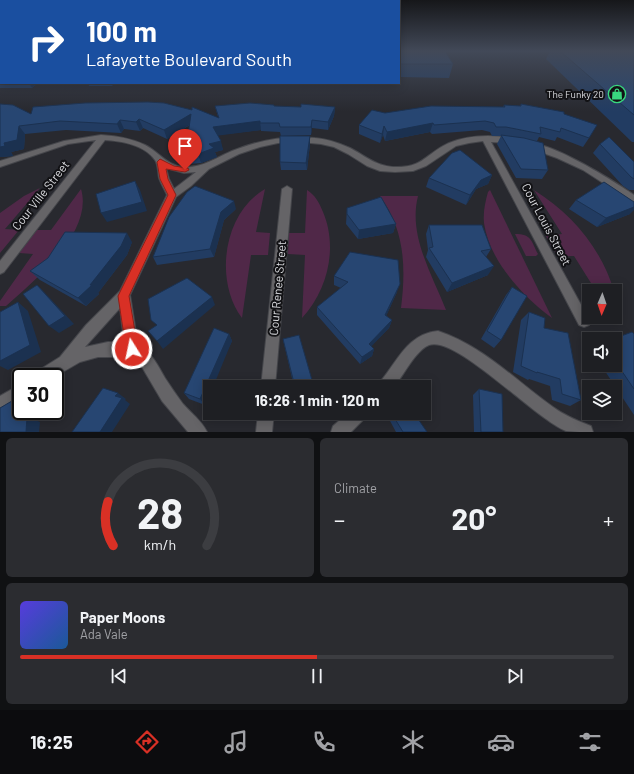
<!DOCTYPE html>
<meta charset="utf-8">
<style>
:root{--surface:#1e1f23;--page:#2b2c30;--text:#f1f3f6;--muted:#a1a2a6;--line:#3c3d41;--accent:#d93025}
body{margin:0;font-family:Barlow,sans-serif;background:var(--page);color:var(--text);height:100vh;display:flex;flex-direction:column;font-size:15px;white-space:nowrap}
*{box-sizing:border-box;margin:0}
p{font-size:13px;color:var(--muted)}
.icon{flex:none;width:22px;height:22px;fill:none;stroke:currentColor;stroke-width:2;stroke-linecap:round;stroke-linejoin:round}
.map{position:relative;height:432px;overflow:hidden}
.details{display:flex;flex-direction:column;gap:6px;padding:6px;background:#101113;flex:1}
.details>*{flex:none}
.hud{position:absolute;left:0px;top:0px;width:400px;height:84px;box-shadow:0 2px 10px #0003,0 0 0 1px var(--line);background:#1a4fa0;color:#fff;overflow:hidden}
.needle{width:26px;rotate:182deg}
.fabs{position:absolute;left:582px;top:284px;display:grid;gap:8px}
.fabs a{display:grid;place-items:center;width:40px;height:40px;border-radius:0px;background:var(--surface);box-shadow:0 2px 10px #0003,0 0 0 1px var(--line);font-size:20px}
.speed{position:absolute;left:12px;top:368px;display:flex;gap:8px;font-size:20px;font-weight:700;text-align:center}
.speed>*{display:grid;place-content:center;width:52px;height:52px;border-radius:50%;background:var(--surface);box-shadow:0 2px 10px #0003,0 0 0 1px var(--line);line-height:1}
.speed .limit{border:2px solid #111;border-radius:6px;background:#fff;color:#111}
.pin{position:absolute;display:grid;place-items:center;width:34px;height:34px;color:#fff;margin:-41px -17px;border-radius:50% 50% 50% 0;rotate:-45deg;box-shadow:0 0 4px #0007}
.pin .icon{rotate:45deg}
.me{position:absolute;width:44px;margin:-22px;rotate:350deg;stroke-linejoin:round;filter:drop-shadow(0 0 3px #0008)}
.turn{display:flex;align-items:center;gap:14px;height:84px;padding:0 20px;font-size:18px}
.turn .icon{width:52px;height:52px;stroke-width:2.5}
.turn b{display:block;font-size:28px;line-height:34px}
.big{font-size:30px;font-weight:700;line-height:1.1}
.details .card{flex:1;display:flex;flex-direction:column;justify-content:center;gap:6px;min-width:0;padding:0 14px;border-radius:6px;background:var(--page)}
.details .dial{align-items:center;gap:0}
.dial svg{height:104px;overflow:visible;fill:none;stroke:var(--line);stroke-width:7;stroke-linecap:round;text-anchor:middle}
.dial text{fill:var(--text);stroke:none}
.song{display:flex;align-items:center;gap:12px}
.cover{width:48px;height:48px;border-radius:6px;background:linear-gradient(135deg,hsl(250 70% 55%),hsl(210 70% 35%))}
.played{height:4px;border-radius:2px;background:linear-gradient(90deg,var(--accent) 50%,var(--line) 50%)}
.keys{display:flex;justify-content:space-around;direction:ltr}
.heat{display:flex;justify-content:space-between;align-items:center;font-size:22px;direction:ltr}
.details .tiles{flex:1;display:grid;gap:6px;grid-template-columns:1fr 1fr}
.card:last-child{grid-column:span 2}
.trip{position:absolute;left:203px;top:380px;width:228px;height:40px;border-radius:0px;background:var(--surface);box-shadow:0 2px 10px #0003,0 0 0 1px var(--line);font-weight:700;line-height:40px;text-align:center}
.dock{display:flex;height:64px;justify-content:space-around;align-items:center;background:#0c0c0e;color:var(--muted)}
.dock .icon{width:28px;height:28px}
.dock .selected{color:var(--accent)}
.dock b{font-size:18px;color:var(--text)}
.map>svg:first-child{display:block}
</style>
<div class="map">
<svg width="634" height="432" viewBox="0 0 634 432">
<rect width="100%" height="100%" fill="#28292f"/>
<g fill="#502848">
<path d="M40,188L5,229L19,230L0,253V213L24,196Z"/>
<path d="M81,189C94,232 34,281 6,306H0V301L33,254L19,253L36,230H51Z"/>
<path d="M265,189L256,232L270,233L268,255H251L242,318C214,281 223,213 265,189Z"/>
<path d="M307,190C315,195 319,202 323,212C338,247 328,290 302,318L305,255L288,254L289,233H305Z"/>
<path d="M490,190L552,318C523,297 489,260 484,223C483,212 485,203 488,192Z"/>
<path d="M534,190C572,214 601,248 614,291H596L574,256C554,257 556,253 546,236L562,234Z"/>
<path d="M380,196H418C408,236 432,274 446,310L401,308C406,268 405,230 380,196Z"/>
<path d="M515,234C532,234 531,241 538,254L536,256H526Z"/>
</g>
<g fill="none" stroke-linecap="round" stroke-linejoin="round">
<defs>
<g id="minor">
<path d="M101,135C116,136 131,138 145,145C159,152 167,166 184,167C202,168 216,158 232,151C259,140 287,135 315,138C327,139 339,143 350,148C367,157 377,167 397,167C421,167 424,157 443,146C463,135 492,134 514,139L515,141L511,143L491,142L590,321L589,325L584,327L579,325L483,141L469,143L456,146L426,166L413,171L395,172L380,171L367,166L348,154L334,147L321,144L300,142L278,143L260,147L239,154L209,169L191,186L176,197L130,295L138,345C152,352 158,366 165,378C171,387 177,396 183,404C191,413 202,421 207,432H188L162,401L142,367L132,357H98L80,362L54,377H34L36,372L60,357L86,325L120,291L167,195C165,190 161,184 159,178C158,173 158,164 155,160C145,145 121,141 105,140L4,272L0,274V261L96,140L68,144L0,167V161L64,141ZM166,168L184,173L196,172L174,189L169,179ZM120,308L124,342H108L85,347Z"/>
<path d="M529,144C549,140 617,183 634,195V203L583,170L557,158L529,148Z"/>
<path d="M287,186L292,189L275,387H261L282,189Z"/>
<path d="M438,331C483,346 515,380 553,407C564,415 578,421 591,426L593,432C585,432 573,432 566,431C535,419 456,335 429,345C416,350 403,376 394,387H378L380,382C398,361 407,334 438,331Z"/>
<path d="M21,384V400L0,413V396Z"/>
<path d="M258,413H274L272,432H256Z"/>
<path d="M348,413H368L365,418L351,432H331L333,426Z"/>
</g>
</defs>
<use href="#minor" stroke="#45464b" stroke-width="2"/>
<use href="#minor" fill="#656467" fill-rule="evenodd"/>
</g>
<g fill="#223c62">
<path d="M0,51H1V83H38L32,88H0Z"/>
<path d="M399,51L453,64L449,78L399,77Z"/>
<path d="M550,51H634V142H632L546,59Z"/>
<path d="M88,83H115L112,86H89Z"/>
<path d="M0,104L31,114L218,117L215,106L301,107H335L334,116L328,130L312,128L311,135L281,136L280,132L261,131V130L218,135L223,150L215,152L217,157L201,163L188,164L185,155L190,125L167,139L143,128L140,131L124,129L121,133L66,130L25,134L24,149L11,152L13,156L0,157Z"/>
<path d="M521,104L564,114L589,138L583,147L557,137L555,141L539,137L537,141L548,170L542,179L516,178L497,144L501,136H492L490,132L482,130L432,134L430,132L385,141L383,135L380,143L359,134V125L385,113L503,107L504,105L520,106Z"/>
<path d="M310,136V144L307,170H281L280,162Z"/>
<path d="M600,144L634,162V190H629L623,186L593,153Z"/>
<path d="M492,175L488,184L476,189L466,205L426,187L429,178Z"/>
<path d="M576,200L630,214L597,227L569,209Z"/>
<path d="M347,208L396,224L393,233L358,239L346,224Z"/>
<path d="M236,209L224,220L214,257L157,265L153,257Z"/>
<path d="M429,225L491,249L486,257L488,275L447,292L426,257L428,250L426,234Z"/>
<path d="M132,242L127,255L98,293L99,294L86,306L40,280L30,271Z"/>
<path d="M334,276L397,292L386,316L392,320L389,328L371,346L374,349L372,356L360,364L317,315V307L341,288L334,285Z"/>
<path d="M512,287L501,340L494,348L481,339L506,295Z"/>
<path d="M529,312L544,328L581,400L570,406L552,400L550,386L529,379L528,380L513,372L521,320Z"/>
<path d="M229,334L232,341L210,387V393L205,405L189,399L184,393Z"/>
<path d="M634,334V415L601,365H615V339H613Z"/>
<path d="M283,339L314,387H294Z"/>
<path d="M479,389L503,432H474L473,395Z"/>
<path d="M392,414L427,432H396L389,419Z"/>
</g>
<g fill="#1b3150">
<path d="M29,83H38L32,88Z"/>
<path d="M335,107L334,116L328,130V122Z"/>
<path d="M191,114L194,122L167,139L164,130Z"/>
<path d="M139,119L143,128L140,131L136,122Z"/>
<path d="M120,120L124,129L121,133L117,124Z"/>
<path d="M312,120V128L311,135V127Z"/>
<path d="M260,121L261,130L215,136L213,127Z"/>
<path d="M433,123L430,132L385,141L387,132Z"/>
<path d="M19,126L25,134L24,149L11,152L13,156L0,157V147Z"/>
<path d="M384,126L383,135L380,143L382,134Z"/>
<path d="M310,136V144L307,170L306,163Z"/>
<path d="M221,141L223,150L215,152L217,157L201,163L198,154L209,144Z"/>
<path d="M492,175L488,184L476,189L466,205L470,195L481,180Z"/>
<path d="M135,181L140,190L147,211L107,222L101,213Z"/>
<path d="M234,201L236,209L224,220L214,257L210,249L221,212Z"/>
<path d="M634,207V210L630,214L597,227L606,218Z"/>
<path d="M396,224L393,233L358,239L359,230Z"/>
<path d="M127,233L132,242L127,255L98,293L99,294L86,306L78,298L90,285Z"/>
<path d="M494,266L488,275L447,292L452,283Z"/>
<path d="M400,284L397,292L383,323L385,315Z"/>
<path d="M37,285L46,294L74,324L59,333L49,326Z"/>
<path d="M212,297L215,305L163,349L157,341Z"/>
<path d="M18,302L28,311L41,352L8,370L0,366V361Z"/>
<path d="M392,320L389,328L367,351L369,344Z"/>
<path d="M229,334L232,341L213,387H210V393L205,405L200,399Z"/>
<path d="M374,349L372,356L360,364L362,357Z"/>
<path d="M118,393L126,399L125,400L130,404L112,432H100L115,396Z"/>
<path d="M17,398L21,400V411H30L31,418L40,422L39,432H26L18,419Z"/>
</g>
<g fill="#274672" stroke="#1b3150">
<rect x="0" y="51" width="1" height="11"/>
<path d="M399,51H445L453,64H399Z"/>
<path d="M560,51H634V115Z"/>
<path d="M1,65V74H0V66Z"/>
<path d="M148,102L164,103L192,110V107L219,118L215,106L250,103L274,105V106L301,107V104L335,107L328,122L312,120L311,127H280L279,123H260V121L213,127L221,141L209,144L214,148L198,154L185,155L191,114L164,130L139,119L136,122L120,120L117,124L60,121L19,126L17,140L4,143L5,146L0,147V104L13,105L31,114L33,107L85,103Z"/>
<path d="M521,104L564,112V114L597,125L589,138L561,128L560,132L540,127L541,134L506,127H496L494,123L485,121L434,125L433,123L387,132L384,126L382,134L359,125L372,110L385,113L431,106L505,107L504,105L521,106Z"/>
<path d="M501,135L524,138L543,143L548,170L521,169Z"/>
<path d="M280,136H310L306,163L280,162Z"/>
<path d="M609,137L634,162V179L631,177L600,144Z"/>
<path d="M460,150L492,175L481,180L470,195L429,178L452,153Z"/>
<path d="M135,181L142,202L101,213L96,194Z"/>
<path d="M604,182L634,202V207L606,218L576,200Z"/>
<path d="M195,186L234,201L221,212L210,249L153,257L169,217L187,192Z"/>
<path d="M381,197L396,224L359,230L347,214V208Z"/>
<path d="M429,225H482L491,249L481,251L494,266L452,283L429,248L433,247Z"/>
<path d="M65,232L127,233L121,246L90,285H92L78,298L30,271L48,258Z"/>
<path d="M350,252L398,260L400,284L385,315L392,320L369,344L374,349L362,357L317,307L348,282L334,276Z"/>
<path d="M187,278L212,297L157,341L148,331L157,325L151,320L148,299Z"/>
<path d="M37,285L65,316L49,326L23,294Z"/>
<path d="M512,287L527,296L501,340L487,331Z"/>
<path d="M18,302L30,345L0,361V312Z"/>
<path d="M529,312L545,318L544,328L568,333L581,400L562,394L560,379L537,372V373L521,366Z"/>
<path d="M214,328L229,334L200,399L184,393Z"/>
<path d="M632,332L634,334V389L615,361V339H609H613Z"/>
<path d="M299,335L314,387H295L283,339Z"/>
<path d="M103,388L118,393L115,396L122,398L100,432H72Z"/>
<path d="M479,389L502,394L503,432H481Z"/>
<path d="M17,398L18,419L27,417L26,432H0V408Z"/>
<path d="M393,413H414L427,432H403L392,414Z"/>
</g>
<linearGradient id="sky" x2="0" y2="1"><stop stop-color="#16171a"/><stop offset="0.46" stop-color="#424958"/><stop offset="1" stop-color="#424958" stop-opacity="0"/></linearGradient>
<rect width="634" height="111" fill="url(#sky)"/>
<path fill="#d93025" stroke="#8d1f18" d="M160,159L174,166L188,168L189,170L185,172L166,169L168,179L176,195L129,296L138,349L137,354L132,355L128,354L126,349L118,296L168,195L160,179L157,162Z"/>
<defs>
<symbol id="shop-ring" viewBox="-11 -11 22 22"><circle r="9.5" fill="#121215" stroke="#39d87f" stroke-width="1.5"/><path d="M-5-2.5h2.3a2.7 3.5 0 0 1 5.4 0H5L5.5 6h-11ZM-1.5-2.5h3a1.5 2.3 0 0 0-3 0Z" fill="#39d87f"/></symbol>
</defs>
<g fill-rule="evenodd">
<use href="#shop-ring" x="607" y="84" width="20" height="20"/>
</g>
<g text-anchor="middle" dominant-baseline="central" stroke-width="4" stroke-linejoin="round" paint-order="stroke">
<g font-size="10" fill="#dbdce0" stroke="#121215" text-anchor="end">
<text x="604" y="94">The Funky 20</text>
</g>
<g font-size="12" fill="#dbdce0" stroke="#121215">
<text transform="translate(40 195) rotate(-52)">Cour Ville Street</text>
<text transform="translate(547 224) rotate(62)">Cour Louis Street</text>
<text transform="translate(277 288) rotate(-85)">Cour Renee Street</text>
</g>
</g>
</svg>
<div class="fabs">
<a><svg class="needle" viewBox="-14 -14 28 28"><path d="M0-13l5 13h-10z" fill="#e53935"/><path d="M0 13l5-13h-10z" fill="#a1a2a6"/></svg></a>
<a><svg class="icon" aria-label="sound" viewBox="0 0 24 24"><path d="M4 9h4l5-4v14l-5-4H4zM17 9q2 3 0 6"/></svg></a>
<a><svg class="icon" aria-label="layers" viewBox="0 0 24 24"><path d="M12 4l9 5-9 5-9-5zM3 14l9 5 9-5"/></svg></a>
</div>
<div class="speed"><div class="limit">30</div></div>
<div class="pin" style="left:185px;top:170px;background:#d93025"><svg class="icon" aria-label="arrive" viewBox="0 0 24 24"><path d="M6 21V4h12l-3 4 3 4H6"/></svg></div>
<svg class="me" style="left:132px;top:349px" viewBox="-20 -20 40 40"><circle r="17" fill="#d93025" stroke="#fff" stroke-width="3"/><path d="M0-11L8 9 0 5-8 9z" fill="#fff"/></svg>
<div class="trip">16:26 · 1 min · 120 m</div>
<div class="hud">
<div class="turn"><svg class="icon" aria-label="right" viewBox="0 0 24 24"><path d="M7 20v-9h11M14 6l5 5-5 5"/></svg><div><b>100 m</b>Lafayette Boulevard South</div></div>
</div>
</div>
<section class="details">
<div class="tiles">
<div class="card dial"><svg viewBox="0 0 100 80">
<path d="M14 69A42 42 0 1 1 86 69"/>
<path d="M14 69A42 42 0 0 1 10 35" stroke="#d93025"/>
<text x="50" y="56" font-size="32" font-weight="700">28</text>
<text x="50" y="72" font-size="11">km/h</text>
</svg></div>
<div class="card"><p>Climate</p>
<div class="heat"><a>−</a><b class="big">20°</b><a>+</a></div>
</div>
<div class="card">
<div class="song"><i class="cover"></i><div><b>Paper Moons</b><p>Ada Vale</p></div></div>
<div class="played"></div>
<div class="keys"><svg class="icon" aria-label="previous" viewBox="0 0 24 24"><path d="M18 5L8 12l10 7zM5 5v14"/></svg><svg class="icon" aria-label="pause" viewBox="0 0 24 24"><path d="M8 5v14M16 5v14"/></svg><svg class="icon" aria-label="next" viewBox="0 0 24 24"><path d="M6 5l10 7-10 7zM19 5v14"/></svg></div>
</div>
</div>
</section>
<nav class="dock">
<b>16:25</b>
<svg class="icon selected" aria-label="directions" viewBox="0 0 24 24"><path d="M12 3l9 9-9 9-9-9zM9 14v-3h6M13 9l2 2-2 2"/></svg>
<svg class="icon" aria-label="music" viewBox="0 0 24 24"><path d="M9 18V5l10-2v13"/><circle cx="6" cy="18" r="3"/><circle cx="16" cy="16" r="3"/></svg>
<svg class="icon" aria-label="phone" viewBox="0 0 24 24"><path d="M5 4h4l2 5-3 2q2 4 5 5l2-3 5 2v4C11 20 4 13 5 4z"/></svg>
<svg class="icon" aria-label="climate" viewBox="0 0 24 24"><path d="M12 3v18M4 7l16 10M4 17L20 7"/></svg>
<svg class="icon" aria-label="car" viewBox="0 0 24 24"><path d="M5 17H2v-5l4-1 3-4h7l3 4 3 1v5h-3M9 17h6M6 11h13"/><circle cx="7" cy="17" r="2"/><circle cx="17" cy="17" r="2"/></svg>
<svg class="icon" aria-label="filters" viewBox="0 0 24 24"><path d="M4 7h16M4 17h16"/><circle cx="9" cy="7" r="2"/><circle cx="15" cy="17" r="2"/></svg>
</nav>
